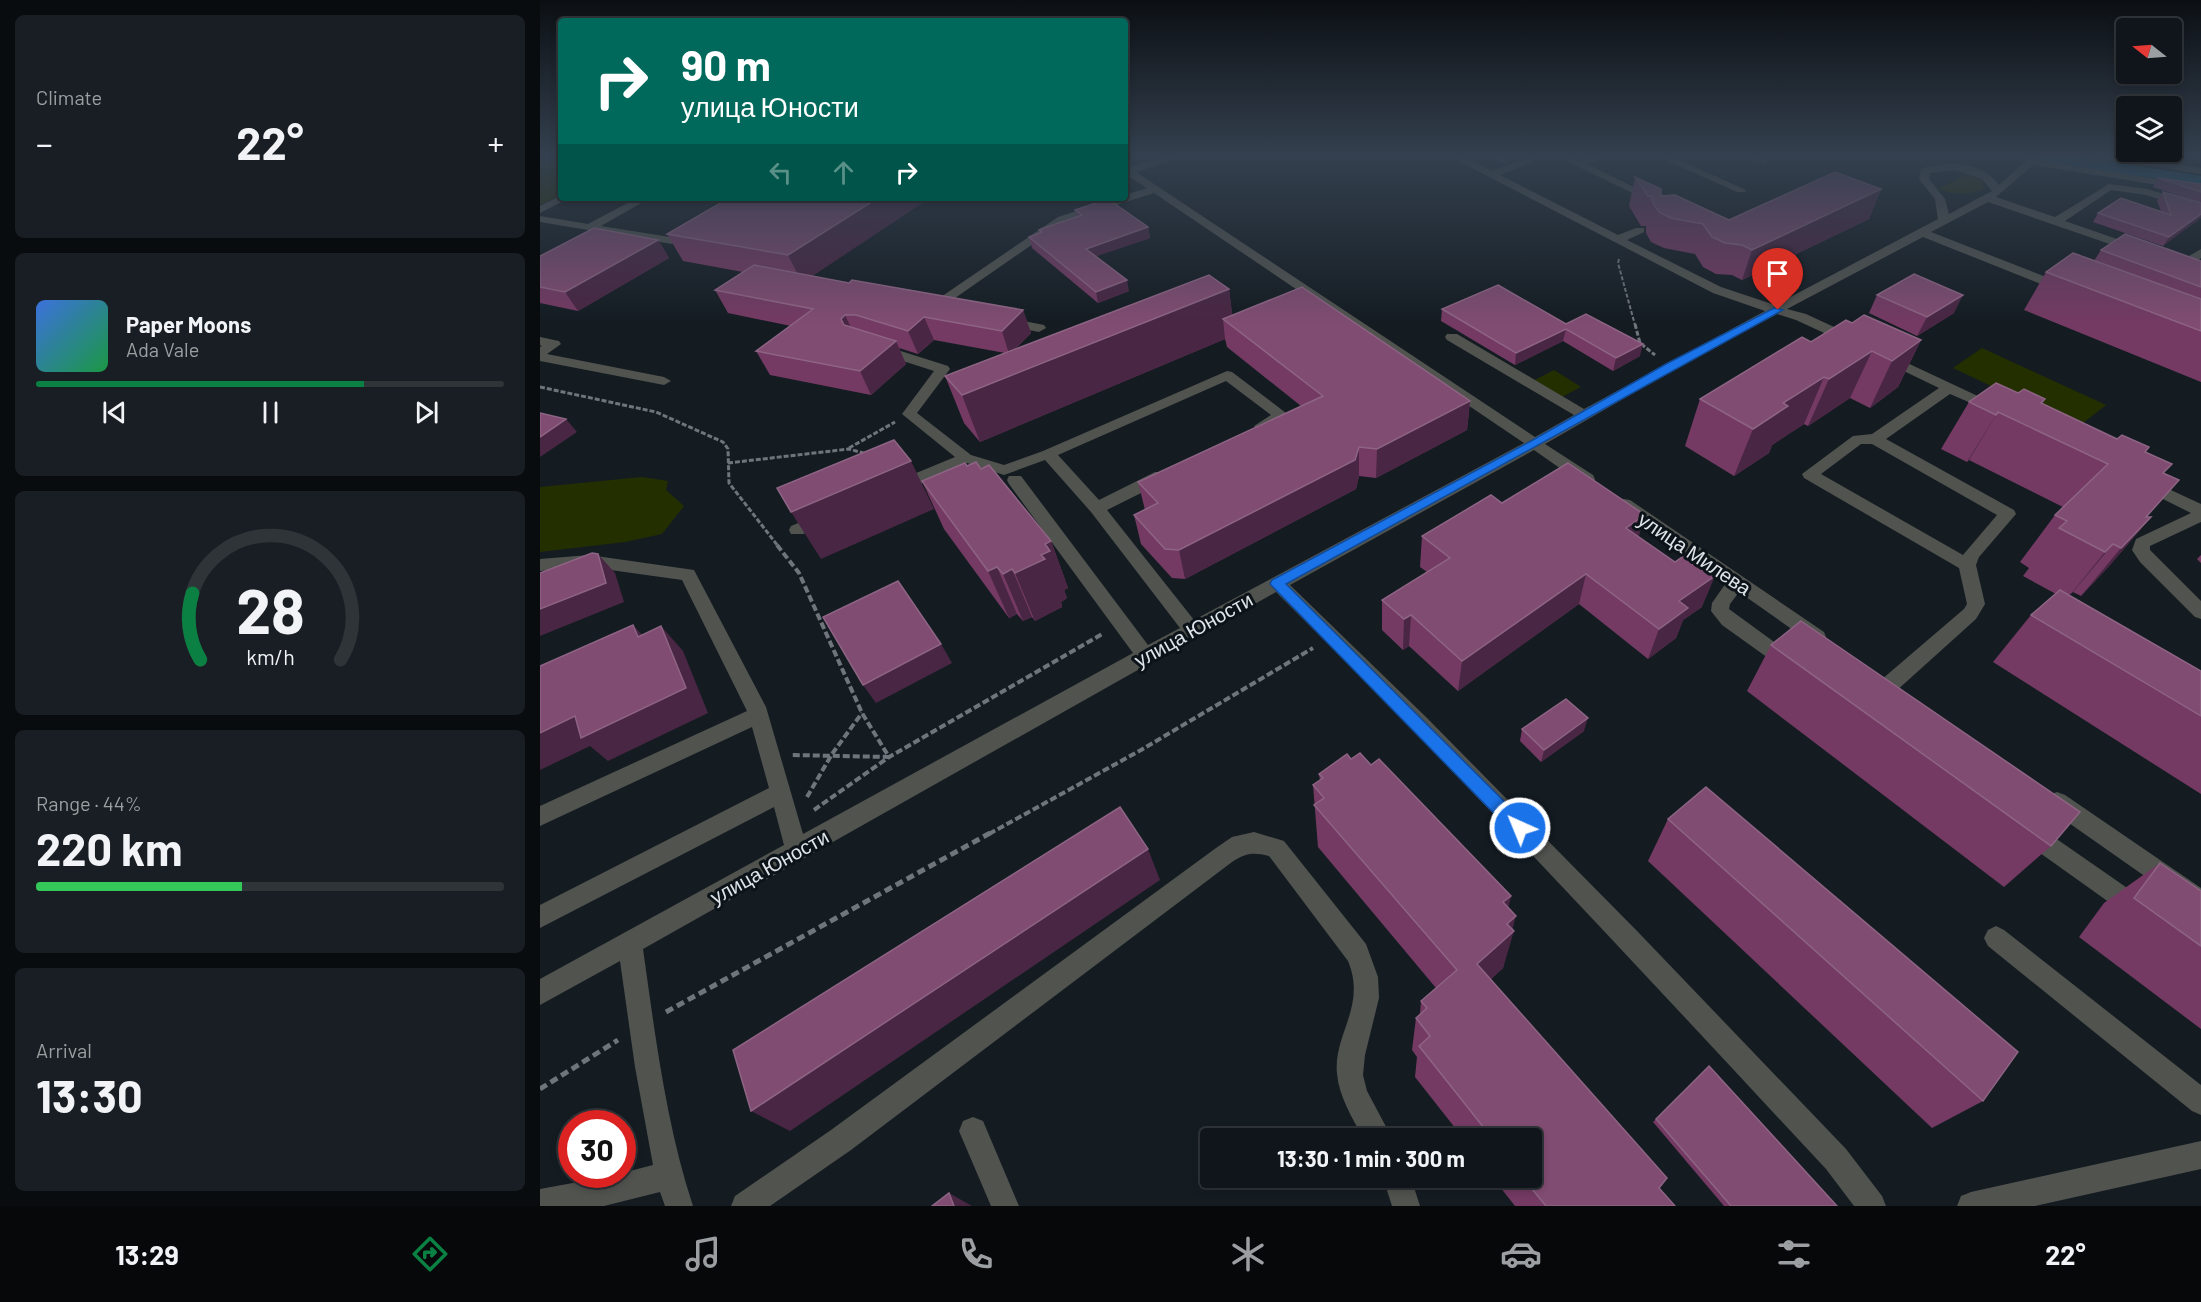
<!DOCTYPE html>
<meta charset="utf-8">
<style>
:root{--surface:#0f151a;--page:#181e23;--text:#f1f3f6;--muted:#9b9fa2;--line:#2f3439;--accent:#0b8043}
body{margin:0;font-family:Barlow,sans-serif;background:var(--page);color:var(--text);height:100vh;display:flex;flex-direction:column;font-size:22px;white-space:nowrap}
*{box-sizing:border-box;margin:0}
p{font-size:20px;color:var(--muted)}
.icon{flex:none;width:33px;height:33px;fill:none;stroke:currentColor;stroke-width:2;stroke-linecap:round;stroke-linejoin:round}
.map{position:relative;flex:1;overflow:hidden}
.details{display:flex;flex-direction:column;gap:15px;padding:15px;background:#080c0e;width:540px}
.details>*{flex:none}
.banner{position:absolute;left:18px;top:18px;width:570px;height:183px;border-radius:6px;box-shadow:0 3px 9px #0003,0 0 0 2px var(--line);background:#00695c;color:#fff;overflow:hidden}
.needle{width:39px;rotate:287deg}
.tools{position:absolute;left:1576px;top:18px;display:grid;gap:12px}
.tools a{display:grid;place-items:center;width:66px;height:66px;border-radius:6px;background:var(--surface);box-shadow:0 3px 9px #0003,0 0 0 2px var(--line);font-size:30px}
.speed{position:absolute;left:18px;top:1110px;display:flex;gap:12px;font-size:30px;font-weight:700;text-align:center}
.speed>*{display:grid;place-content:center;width:78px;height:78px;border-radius:50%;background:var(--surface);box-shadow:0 3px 9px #0003,0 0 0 2px var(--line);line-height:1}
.speed .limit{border:9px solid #d22;background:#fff;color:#111}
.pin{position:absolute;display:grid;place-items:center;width:51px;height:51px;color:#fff;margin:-62px -26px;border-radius:50% 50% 50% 0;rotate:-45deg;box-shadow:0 0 6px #0007}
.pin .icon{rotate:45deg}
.me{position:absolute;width:66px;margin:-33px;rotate:316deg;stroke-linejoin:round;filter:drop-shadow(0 0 4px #0008)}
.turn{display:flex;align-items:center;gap:21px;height:126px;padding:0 24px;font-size:27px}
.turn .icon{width:78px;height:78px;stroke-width:2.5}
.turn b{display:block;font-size:42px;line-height:51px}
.lanes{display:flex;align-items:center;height:57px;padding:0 24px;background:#0003;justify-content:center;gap:30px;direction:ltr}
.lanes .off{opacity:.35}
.big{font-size:45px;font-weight:700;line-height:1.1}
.details .widget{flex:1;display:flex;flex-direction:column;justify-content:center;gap:9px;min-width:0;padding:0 21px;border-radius:9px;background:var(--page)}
.details .dial{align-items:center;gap:0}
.dial svg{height:156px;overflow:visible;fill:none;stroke:var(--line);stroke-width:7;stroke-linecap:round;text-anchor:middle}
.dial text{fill:var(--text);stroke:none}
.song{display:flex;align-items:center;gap:18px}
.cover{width:72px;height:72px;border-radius:9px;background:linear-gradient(135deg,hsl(220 70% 55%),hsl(140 70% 35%))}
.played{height:6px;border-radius:3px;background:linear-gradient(90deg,var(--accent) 70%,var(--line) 70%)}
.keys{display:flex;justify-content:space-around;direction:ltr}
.heat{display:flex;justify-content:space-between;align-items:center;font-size:33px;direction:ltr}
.charge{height:9px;border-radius:4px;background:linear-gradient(90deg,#34c759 44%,var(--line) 0)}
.trip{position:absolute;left:660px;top:1128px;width:342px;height:60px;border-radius:6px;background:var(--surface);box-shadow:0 3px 9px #0003,0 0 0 2px var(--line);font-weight:700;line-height:60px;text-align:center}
.dock{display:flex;height:96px;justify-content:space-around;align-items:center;background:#06080a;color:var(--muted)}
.dock .icon{width:42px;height:42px}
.dock .current{color:var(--accent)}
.dock b{font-size:27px;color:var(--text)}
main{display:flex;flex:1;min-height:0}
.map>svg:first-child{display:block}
</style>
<main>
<section class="details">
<div class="widget"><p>Climate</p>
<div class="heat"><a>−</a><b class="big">22°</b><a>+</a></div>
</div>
<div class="widget">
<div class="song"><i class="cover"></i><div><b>Paper Moons</b><p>Ada Vale</p></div></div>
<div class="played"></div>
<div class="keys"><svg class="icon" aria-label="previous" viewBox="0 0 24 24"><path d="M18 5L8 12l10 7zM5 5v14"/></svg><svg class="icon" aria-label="pause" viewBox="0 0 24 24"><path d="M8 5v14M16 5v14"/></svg><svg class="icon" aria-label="next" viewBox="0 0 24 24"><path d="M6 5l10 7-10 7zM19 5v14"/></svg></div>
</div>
<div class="widget dial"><svg viewBox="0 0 100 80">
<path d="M14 69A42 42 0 1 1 86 69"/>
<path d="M14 69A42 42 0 0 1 10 35" stroke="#0b8043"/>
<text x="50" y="56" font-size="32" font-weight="700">28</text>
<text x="50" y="72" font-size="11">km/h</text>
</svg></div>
<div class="widget"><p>Range · 44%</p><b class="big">220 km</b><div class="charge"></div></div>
<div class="widget"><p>Arrival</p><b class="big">13:30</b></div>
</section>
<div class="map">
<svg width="1661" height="1206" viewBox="0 0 1661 1206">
<rect width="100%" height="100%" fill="#141c22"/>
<g fill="#242f00">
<path d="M3,154H21V195L0,205V156Z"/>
<path d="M1428,174L1443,181V189C1427,196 1413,194 1397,189Z"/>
<path d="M1442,348L1566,405L1538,427L1413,368Z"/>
<path d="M1014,370L1041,387L1018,399L991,382Z"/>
<path d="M102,477L128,481L126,490L144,506L122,534L85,542L0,552V487Z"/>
</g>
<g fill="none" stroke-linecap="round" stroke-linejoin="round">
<path fill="#0f5979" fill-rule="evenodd" d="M1483,154H1524L1661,176V186L1491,159Z"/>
<path stroke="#6f757b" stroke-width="2" stroke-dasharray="4 2" stroke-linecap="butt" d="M1079,259L1078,263L1095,325"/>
<g stroke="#6f757b" stroke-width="3" stroke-dasharray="5 2" stroke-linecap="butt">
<path d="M1095,324L1100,343L1115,355"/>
<path d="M0,387L116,412L183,442L188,449L189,483L238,546"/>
<path d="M309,448L355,422"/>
<path d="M188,463L309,449L327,454"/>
</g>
<g stroke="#6f757b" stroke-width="4" stroke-dasharray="7 3" stroke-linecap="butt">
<path d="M237,545L259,573L322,713L349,757L252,755"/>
<path d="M267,797L292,754L322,713"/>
<path d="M274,810L349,757L564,633"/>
<path d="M449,834L601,750L773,648"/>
</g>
<g stroke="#6f757b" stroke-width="5" stroke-dasharray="8 4.5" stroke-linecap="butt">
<path d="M126,1012L452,832"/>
<path d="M0,1089L78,1040"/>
</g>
<g fill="#51534f" fill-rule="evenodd">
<path d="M633,154H650L596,172L995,437L1034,415L907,340L905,337L907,334H917L1044,409L1225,311L1173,293L905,154H919L952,171L997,154H1012L960,175L1078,235L1096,228H1104V232L1087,240L1181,287L1235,305L1398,219L1395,199L1379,179L1381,169C1407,160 1442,161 1459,185L1486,161L1485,154H1495L1496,160L1661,186V192L1493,165L1456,197L1515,217L1569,184L1607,189L1661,205V212L1606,195L1571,190L1525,221L1600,247V251L1596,253L1448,202L1391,232L1529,286L1531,289L1529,292H1521L1383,237L1247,309L1266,314L1318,338L1320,341L1318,344H1308L1256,320L1237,314L1135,369L1005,444L1053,475L1055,479L1053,483H1041L994,450L750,585L887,718L1098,932L1306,1149L1342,1196L1346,1206H1314L1286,1169C1105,975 925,779 736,592L103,949C115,1034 126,1124 153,1206H125L120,1192L64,1206H0V1189L82,1174V1173L113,1165L95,1067L80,961L0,1005V979L244,845L234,807L0,928V905L229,788L212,727L0,826V806L207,711L142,580L49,567L0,571V559L49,555L154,570L226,707L263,834L593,653L469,484L467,480L469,476H481L608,645L640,628L551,512L505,460L464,475L427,463L364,491H352L350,487L352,483L415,457L362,414L394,371L335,352L333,349L335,346H345L408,366L410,369L377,413L431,455L464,465L503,451L687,371L692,372L746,413L748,416C741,424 726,432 716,429L714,426L731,415L686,381L518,455L559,500L615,472H627L629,476L627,480L567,510L654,620L984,443L614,193L526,221L405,305L413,310L412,313H402L393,308L395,301L518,217L577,198H585V195L607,188L585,174V166L590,167ZM1415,170L1442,179L1452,191L1409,214L1405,199L1389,179L1390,173Z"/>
<path d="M1012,154H1026L1039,160L1055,154H1070L1047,164L1118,199L1117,201H1109Z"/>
<path d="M1112,154H1126L1206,190L1205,192H1197Z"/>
<path d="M1201,154H1216L1229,161L1224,164Z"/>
<path d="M1546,154H1573L1661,168V174L1551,157Z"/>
<path d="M20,196L21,198H29L0,213V206Z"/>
<path d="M97,198H110L61,226L130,237L148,227H156L158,229L132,244L0,222V216L48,224Z"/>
<path d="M1661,249V258C1648,267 1640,272 1627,261L1633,257L1642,260Z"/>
<path d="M464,317L504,325L506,328L499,332L459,324L457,321L459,318Z"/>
<path d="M0,337L19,341L21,344L7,354L124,377L131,381L124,385L0,361V347L2,346L0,345Z"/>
<path d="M1346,353L1459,406L1461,409L1459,412L1454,413L1410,394L1346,439L1474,510L1476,514L1439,557L1436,565L1445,604L1436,619L1355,692L1348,694L1341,692L1338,686L1341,680L1424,609L1427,604L1419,568L1264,478L1262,474L1313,436L1332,434L1399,388L1341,360L1339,357ZM1321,444H1332L1457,515L1423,555L1281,474Z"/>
<path d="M1605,478L1661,504V522L1610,546V550L1661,601V619L1655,617L1600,562L1592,550L1596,539L1651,513L1599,487L1597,483L1599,479Z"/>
<path d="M1084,499L1090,500L1284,632L1286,637L1284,642L1277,644L1270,642L1199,592L1190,604L1189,609L1256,658L1259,663L1256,668L1249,671L1242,668L1182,625L1171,611L1172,603L1186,583L1078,508L1076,504L1078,500Z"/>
<path d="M283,513L289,515L291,519L289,523L263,534H251L249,530L251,526Z"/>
<path d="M1517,792L1525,795L1661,888V913L1653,910L1509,809L1506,802L1509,795Z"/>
<path d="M1490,823L1498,826L1603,899L1607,907L1603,915L1595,918L1587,915L1482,840L1479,833L1482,826Z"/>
<path d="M714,832L744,841L826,944L838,977L839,998L825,1055L823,1075L827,1091L852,1138H823C813,1119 799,1097 797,1074C793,1034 827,1007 808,961L729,856C713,852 706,853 692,862L311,1150L230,1206H191L195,1196L291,1130L676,848L692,837Z"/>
<path d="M1456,926L1464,930L1661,1085V1115L1652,1111L1448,946L1444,938L1448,930Z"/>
<path d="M433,1117L443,1121L479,1206H451L419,1131L423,1121Z"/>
<path d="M1661,1141V1169L1495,1206H1417L1421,1196L1431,1192Z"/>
<path d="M843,1178H871L880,1206H852Z"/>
</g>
</g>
<g fill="#743a63">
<path d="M945,154H990L965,164Z"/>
<path d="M1095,177L1121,196L1189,220L1341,189L1329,219L1202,280L1192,275L1176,274L1163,267L1155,254L1124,248L1111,242L1106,233V226H1101L1089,206Z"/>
<path d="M1618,178L1661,184V203L1613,187Z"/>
<path d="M1623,192L1661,203L1623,246L1553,222L1558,213L1621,211L1617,201Z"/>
<path d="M189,198L272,276L309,283L483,310L491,333L474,350L689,289L692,315L930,401L927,430L836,478L819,476L816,489L645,579L632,578L601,544L594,515L605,510L598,482L761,406L687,347L685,339L440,442L424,423L405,376L465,353L394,340L378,354L359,348L366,364L331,395L230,375L216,351L251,326L188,313L175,290L203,272L143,261L127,234Z"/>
<path d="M535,210L608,227L610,238L556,256L589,291L558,303L492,248L489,237L500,233L499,230L537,217Z"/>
<path d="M118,240L129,258L38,311L0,303V256Z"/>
<path d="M1561,250L1661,261V382L1484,310L1506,272L1554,261Z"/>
<path d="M1337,295L1414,313L1377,336L1329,313Z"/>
<path d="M902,309L1026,324L1100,356L1073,371L1023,341L975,365L901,321Z"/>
<path d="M1312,323L1381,340L1358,387L1330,408L1310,398L1268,426L1264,424L1232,445L1229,453L1194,476L1145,446L1160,399L1271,342Z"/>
<path d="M1478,393L1505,399L1502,404L1605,452L1624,473L1607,517H1611L1570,565L1541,596L1533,592L1529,595L1661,671V794L1453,662L1491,615L1516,594L1483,576L1489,568L1480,562L1515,515L1523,507L1429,460L1427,462L1401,449L1429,402Z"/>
<path d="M427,466L441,469L511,541L528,588L524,590L527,598L521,602L522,607L495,621L492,617L483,621L477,614L469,618L404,529L382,481Z"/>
<path d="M962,503L1099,537L1162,607L1143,620L1136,638L1108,659L1039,604L918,691L869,646L863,650L842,630V600L887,572L880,567L882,536Z"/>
<path d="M1661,555V563L1657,559Z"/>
<path d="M1231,645L1511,846L1464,887L1207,691Z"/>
<path d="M982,729L1044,731L1001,762L980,741Z"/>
<path d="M811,759L831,765L971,896L968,907L972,930L963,968L951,979L1119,1188L1135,1206H975L953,1178H992V1138H923L875,1077L877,1057L872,1050L876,1018L880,1014L881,1001L896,988L778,847L773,785L780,781L779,774Z"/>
<path d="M1128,819L1443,1101L1392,1128L1108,861Z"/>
<path d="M1620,863L1661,891V1029L1539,937L1564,903Z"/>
<path d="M1169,1066L1297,1206H1184L1113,1122Z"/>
</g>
<g fill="#492643">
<path d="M966,154H990L965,164Z"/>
<path d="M1341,189L1329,219L1202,280L1212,250Z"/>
<path d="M338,198H390L262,283L248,255Z"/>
<path d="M1661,214V218L1623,246L1629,237Z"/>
<path d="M608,227L610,238L548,259L546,249Z"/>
<path d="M118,240L129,258L38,311L25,292Z"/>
<path d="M587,280L589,291L558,303L556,292Z"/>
<path d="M689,289L694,327L683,319L685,339L440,442L422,395Z"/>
<path d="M1423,295L1414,313L1377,336L1387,317Z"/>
<path d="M483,310L491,333L469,354L462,331Z"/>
<path d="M305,315L316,338L312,342L301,319Z"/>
<path d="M384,317L394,340L378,354L368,331Z"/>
<path d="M1026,329L1023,341L975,365L976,353Z"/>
<path d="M1381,340L1358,387L1330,408L1352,361Z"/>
<path d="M356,341L366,364L331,395L320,371Z"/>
<path d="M1103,344L1100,356L1073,371L1076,358Z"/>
<path d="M1332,351L1310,398L1268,426L1289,379Z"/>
<path d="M1284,377L1264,424L1232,445L1229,453L1194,476L1213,429L1243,403Z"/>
<path d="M930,401L927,430L836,478L837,449Z"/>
<path d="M1458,412L1429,460L1427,462L1456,415Z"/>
<path d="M26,419L37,432L0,457V437Z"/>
<path d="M819,447V476L816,489L645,579L639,550Z"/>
<path d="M371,461L394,509L281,559L251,512Z"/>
<path d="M1105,515L1096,546L1086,528Z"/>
<path d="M1611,517L1570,565L1541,596L1581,548Z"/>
<path d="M511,541L528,588L524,590L527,598L521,602L522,607L495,621L475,573L501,555L505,544Z"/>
<path d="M1573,544L1533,592L1526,600L1565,552Z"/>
<path d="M58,554L75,573L84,602L0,636V609Z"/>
<path d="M457,567L477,614L469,618L448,571Z"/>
<path d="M472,569L492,617L483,621L463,574Z"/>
<path d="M1046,574L1039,604L918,691L922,661Z"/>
<path d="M1175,576L1162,607L1143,620L1136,638L1108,659L1119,629L1139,601Z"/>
<path d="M871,615L869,646L863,650L864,619Z"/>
<path d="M93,625L116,650L98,637Z"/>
<path d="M121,626L143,651L168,713L68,761L50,746L0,770V733Z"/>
<path d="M401,644L412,663L336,703L323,685Z"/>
<path d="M1048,718L1044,731L1001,762L1004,750Z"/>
<path d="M608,849L620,880L250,1131L211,1111Z"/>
<path d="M971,896L961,934L963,902Z"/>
<path d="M976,916L971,934L974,931L963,968L929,999L937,964L967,924Z"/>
<path d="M409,1193L432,1206H414Z"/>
</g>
<g fill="#804c71" stroke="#8e6484" stroke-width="1.5">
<path d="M1295,172L1341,189L1212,250L1202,245L1185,243L1172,237L1163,224L1131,218L1119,212L1113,203L1112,197L1108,196L1095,177L1121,189V196L1135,195L1189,220Z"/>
<path d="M1618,178L1661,184V192Z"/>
<path d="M1623,192L1661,203V214L1629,237L1558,213L1581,198L1631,215Z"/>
<path d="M189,198H338L248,255L127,234Z"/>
<path d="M568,199L608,227L546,249L587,280L556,292L489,237L502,232L499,230L501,229L542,215L535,210Z"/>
<path d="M54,228L118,240L25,292L0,287V256Z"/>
<path d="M1585,234L1661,261V287L1561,250Z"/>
<path d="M1533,253L1661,299V331L1506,272Z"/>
<path d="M214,265L309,283L312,280L483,310L462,331L384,317L368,331L316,315H305L301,319L304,325L356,341L320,371L216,351L273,309L175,290Z"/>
<path d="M1374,274L1423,295L1387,317L1337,295Z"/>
<path d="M669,275L689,289L422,395L405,376Z"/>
<path d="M958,285L1026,324L1046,314L1103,344L1076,358L1026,329L976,353L902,309Z"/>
<path d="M762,287L930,401L837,449L819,447L815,460L639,550L625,549L594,515L618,503L598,482L783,396L683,319Z"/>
<path d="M1324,315L1381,340L1352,361L1332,351L1289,379L1284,377L1243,403L1248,406L1213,429L1160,399L1262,337L1271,342L1306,320L1312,323Z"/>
<path d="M1456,383L1478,393L1484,389L1505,399L1501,403L1577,439L1582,435L1609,447L1605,452L1632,464L1623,473L1639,480L1606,517H1611L1581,548L1573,544L1565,552L1519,528L1527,521L1515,515L1568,464L1458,412L1456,415L1429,402Z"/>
<path d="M0,413L26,419L0,437Z"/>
<path d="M354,440L371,461L251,512L237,488Z"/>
<path d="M436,462L441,469L449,465L511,541L505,544L510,551L501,555L505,559L475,573L472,569L463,574L457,567L448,571L382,481L425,463L427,466Z"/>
<path d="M1028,463L1105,515L1086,528L1135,562L1145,555L1175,576L1139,601L1148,608L1119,629L1046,574L922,661L871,615L864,619L842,600L910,558L882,536L951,495L962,503Z"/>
<path d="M52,553L58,554L66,583L0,609V573Z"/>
<path d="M358,581L401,644L323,685L283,617Z"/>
<path d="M1520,590L1661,671V716L1491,615Z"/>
<path d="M1261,621L1540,812L1511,846L1231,645Z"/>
<path d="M93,625L98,637L121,626L146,688L41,738L35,716L0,733V666Z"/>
<path d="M1026,699L1048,718L1004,750L982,729Z"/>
<path d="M820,753L831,765L839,759L971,896L963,902L976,916L967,924L974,931L937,964L1127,1178L1119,1188L1135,1206H1006L983,1178H992V1138H952L879,1046L890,1036L876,1018L887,1008L881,1001L917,970L774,805L784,798L773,785L783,778L779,774L807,754L811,759Z"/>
<path d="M1166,787L1478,1052L1443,1101L1128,819Z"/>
<path d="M580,807L608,849L211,1111L193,1050Z"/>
<path d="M1620,863L1661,891V946L1594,898Z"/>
<path d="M1169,1066L1297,1206H1191L1116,1119Z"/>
<path d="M409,1193L414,1206H392Z"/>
</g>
<linearGradient id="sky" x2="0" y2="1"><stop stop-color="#0b0f13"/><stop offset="0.48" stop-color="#34404f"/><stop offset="1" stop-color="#34404f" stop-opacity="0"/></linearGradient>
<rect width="1661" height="323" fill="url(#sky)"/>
<path fill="#1a73e8" stroke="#114b97" stroke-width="1.5" d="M1234,308L1243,310L746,584L986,823L988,828L986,834L980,836L974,834L730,584L732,580L991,441L1126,364Z"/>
<g text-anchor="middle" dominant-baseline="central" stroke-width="6" stroke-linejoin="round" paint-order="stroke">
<g font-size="20" fill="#dfe4e9" stroke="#0c1319">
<text transform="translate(1155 553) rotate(34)">улица Милева</text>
<text transform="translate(653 629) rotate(-29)">улица Юности</text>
<text transform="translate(229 866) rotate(-29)">улица Юности</text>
</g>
</g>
</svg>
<div class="tools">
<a><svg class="needle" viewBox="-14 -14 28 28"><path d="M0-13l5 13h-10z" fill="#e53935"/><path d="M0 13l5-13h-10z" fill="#9b9fa2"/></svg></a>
<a><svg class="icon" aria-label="layers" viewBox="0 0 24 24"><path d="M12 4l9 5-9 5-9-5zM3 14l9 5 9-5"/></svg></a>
</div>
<div class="speed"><div class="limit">30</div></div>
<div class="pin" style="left:1238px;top:310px;background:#d93025"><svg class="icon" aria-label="arrive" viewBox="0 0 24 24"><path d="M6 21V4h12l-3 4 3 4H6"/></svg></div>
<svg class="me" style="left:980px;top:828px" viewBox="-20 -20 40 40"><circle r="17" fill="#1a73e8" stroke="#fff" stroke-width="3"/><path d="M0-11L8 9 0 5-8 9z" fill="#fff"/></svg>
<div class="trip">13:30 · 1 min · 300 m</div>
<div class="banner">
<div class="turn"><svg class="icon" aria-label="right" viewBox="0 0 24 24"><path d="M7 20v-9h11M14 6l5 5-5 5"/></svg><div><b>90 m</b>улица Юности</div></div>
<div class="lanes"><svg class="icon off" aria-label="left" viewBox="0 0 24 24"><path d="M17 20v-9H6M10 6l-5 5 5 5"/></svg><svg class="icon off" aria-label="ahead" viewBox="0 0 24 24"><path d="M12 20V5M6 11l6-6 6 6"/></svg><svg class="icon" aria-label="right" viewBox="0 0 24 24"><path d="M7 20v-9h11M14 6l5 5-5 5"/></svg></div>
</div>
</div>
</main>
<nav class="dock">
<b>13:29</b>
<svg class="icon current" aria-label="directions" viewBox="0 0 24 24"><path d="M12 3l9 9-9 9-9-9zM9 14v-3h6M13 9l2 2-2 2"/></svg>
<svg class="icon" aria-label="music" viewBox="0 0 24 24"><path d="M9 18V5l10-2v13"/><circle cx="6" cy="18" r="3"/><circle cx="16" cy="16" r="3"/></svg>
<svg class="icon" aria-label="phone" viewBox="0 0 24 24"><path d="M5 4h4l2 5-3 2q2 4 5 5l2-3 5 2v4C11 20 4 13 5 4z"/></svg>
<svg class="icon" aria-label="climate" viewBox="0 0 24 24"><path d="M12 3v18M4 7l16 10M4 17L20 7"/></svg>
<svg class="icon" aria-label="car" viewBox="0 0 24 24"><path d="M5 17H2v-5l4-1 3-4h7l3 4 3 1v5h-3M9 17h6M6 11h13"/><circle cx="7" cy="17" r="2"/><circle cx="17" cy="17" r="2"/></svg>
<svg class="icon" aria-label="filters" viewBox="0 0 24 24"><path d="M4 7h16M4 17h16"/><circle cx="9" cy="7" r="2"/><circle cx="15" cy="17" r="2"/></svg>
<b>22°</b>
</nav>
